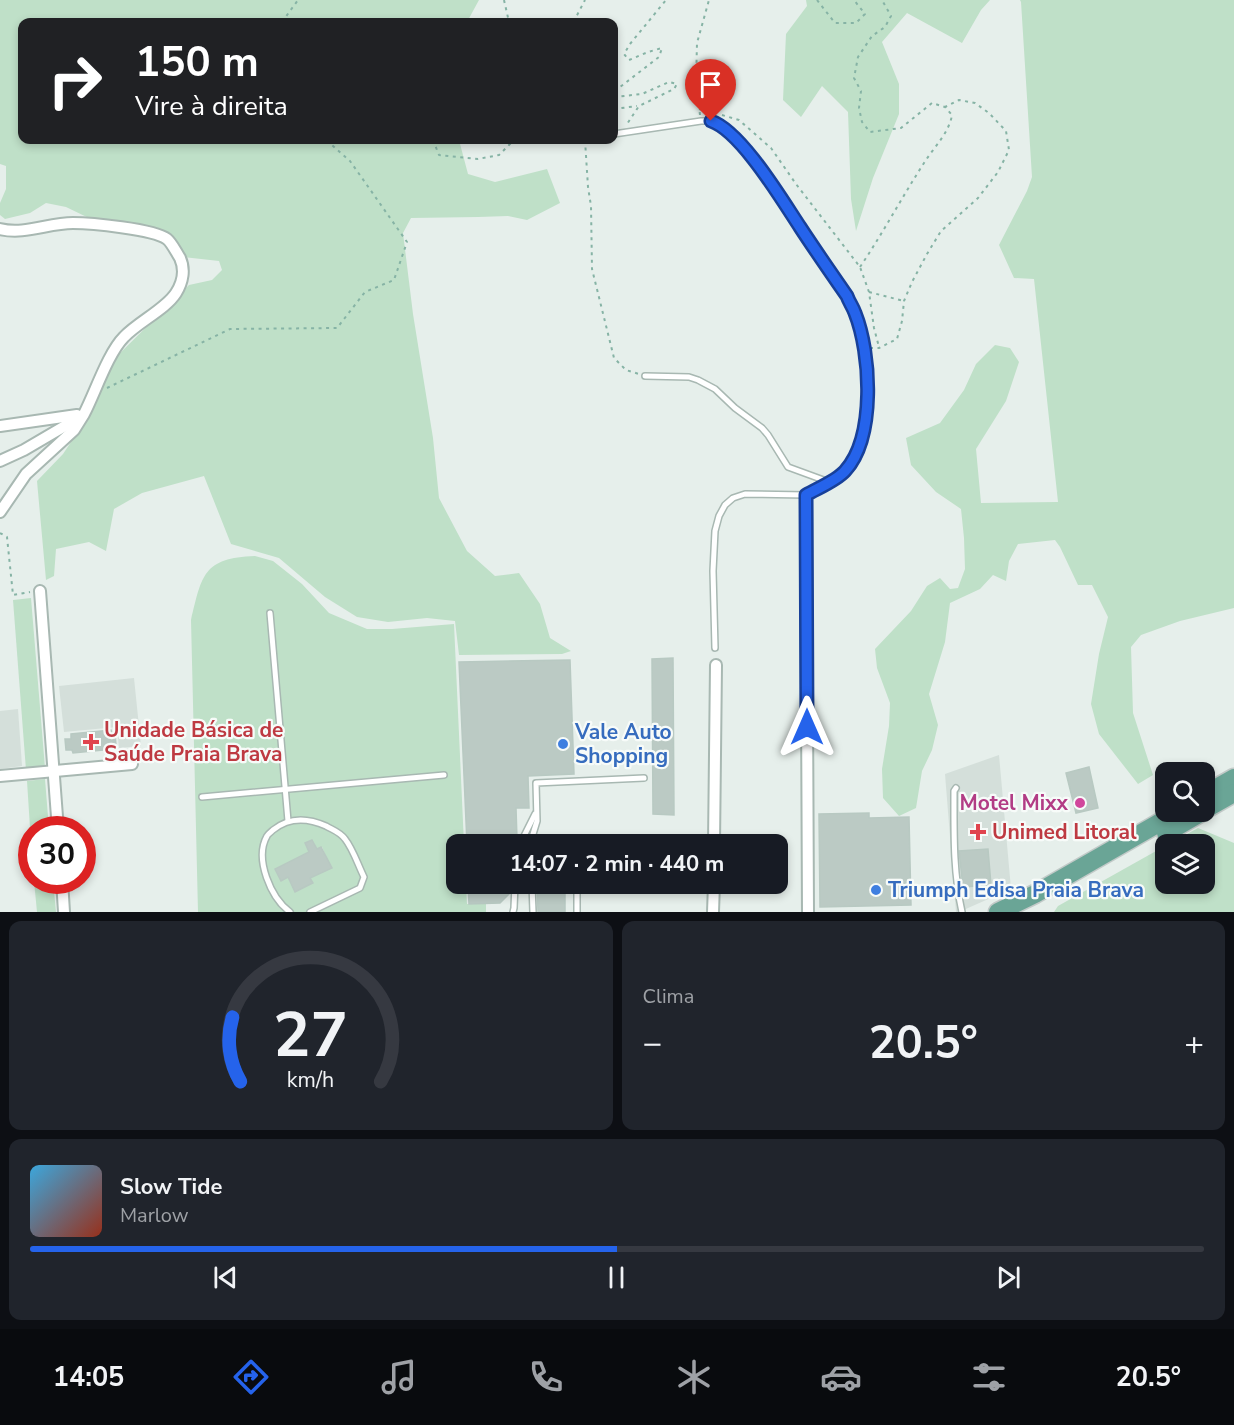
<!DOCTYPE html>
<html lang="pt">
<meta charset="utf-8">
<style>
:root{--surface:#171b24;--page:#20242c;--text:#f1f3f6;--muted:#9ea1a6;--line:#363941;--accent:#2563eb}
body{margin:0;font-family:"Nunito Sans",sans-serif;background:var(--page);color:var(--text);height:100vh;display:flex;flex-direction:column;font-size:22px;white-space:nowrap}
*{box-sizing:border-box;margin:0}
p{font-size:20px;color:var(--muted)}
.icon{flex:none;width:33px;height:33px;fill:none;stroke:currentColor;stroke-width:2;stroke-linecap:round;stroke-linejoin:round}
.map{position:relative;height:912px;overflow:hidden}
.panel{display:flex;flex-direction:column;gap:9px;padding:9px;background:#0d0f14;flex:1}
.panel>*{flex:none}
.banner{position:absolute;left:18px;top:18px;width:600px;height:126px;border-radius:12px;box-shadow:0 3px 9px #0003;background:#202124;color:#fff;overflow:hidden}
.controls{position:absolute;left:1155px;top:762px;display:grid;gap:12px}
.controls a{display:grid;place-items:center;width:60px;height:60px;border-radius:12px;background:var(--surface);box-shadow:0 3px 9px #0003;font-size:30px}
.speed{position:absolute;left:18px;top:816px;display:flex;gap:12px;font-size:30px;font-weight:700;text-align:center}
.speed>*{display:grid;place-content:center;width:78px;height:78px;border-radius:50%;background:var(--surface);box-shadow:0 3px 9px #0003;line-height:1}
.speed .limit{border:9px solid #d22;background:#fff;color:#111}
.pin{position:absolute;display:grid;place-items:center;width:51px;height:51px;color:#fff;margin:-62px -26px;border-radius:50% 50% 50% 0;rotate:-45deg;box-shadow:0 0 6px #0007}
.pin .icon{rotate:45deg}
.me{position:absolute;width:66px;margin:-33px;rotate:0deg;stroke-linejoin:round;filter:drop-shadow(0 0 4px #0008)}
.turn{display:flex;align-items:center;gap:21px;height:126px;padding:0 18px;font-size:27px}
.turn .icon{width:78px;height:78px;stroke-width:2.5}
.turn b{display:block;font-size:42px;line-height:51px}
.big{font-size:45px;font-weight:700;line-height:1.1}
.panel .tile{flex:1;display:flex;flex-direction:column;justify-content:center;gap:9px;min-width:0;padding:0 21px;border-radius:12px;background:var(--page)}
.panel .dial{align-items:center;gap:0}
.dial svg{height:156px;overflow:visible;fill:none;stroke:var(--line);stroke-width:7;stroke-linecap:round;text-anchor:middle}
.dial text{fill:var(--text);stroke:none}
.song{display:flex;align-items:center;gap:18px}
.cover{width:72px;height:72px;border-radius:9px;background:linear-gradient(135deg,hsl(200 70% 55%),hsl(10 70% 35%))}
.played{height:6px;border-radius:3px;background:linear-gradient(90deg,var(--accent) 50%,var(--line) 50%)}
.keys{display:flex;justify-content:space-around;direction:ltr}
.heat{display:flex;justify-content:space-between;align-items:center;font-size:33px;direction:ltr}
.panel .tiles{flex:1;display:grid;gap:9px;grid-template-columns:1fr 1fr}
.tile:last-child{grid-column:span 2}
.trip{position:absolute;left:446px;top:834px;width:342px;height:60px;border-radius:12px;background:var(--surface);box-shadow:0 3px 9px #0003;font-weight:700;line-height:60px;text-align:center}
.dock{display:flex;height:96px;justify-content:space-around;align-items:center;background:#090b0e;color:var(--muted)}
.dock .icon{width:42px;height:42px}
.dock .selected{color:var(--accent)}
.dock b{font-size:27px;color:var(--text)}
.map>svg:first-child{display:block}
</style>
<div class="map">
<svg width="1234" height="912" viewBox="0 0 1234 912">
<rect width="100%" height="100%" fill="#e6efeb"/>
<g fill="#d4dfda">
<path d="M134,678L141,746L119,748L117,727L64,732L59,686Z"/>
<path d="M18,709L22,766L0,769V711Z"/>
<path d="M999,755L1011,889L959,912H956L945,774Z"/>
</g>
<g fill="#bfe0c8" fill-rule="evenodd">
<path d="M0,0H479L467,22H22V140H459L468,174L495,182L547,169L560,203L527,220L508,216L478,217L411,218L403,233L413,314L433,438L439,498L467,551L495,576L519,573L540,604L550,638L571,651L562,654L459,655L455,621L427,618L388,622L357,617L325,597L279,558L231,544L204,476L142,493L114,509L106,551L89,542L56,549L54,576L46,580L37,481L63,454L91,412L116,357L189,285L212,280L222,270L219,261L183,257L163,231L93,220L66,207L46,203L30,213L5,219L0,215V203L6,189V166L0,164Z"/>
<path d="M806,0H990L981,10L962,43L907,13L882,42L899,84V114L873,178L856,231L851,199L848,112L822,86L801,117L783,100L786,34L807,6Z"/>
<path d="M1020,0H1234V608L1180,621L1141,635L1131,647L1133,713L1153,775L1138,784L1099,734L1091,704L1099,654L1108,617L1092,585H1078L1060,547L1055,540L1018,544L1009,561L1006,581L993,575L980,589L950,603L945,642L929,694L938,725L932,750L922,771L916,808L899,816L883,798L882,769L889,726L890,703L877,668L875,649L911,611L927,586L940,578L950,589L958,588L965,569L964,538L961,509L936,492L911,465L906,438L940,423L964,390L976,364L995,345L1010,348L1019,362L1006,401L976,449L981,503L1058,502L1034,279L1014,278L999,245L1027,191L1032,177L1021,2Z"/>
<path d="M255,556L273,561L302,584L329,613L367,629H392L454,624L464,844H456V884H466L467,904L486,903V912H198L191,620C202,575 203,558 255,556ZM312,840L317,849L322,847L331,868L310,878L312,883L295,892L288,877L281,881L309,852L305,843Z"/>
<path d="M31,598L45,768L26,770L13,600Z"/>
<path d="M45,779L49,829L32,830L31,843L27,781Z"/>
<path d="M1198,828L1234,843V912H1054L1058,906L1165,846L1166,884H1204V844H1169Z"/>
<path d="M34,881H53L56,912H37Z"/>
</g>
<g fill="#bbcac4" stroke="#b8c9c2" stroke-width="1.5">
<path d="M673,658L674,815L653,814L652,659Z"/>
<path d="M570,660L574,774L528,776L529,808H516L517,839L508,840L509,844H467L459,662Z"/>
<path d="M111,730L112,734H115L116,745H113V749L73,753L72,750H66L65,739H71V734Z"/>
<path d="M1089,767L1098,808L1076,813L1066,773Z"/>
<path d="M869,813V818L909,817L911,905L820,907L819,814Z"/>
<path d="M312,840L317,849L321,847L332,868L310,878L313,883L295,892L288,877L281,881L275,869L309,852L305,843Z"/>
<path d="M988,849L991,885L963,887L959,851Z"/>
<path d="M468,884H510V893L500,903L469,904Z"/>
<path d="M537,884H565V912H538Z"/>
</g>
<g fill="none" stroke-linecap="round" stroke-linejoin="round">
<defs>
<g id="service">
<path d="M614,134L701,121H711L718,123L747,152L769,180L847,296L855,314L860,328L866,366L868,394L866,416L862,440L854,458L844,472L806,495L745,494L733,498L725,505L719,516L715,531L713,571L715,648"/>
<path d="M645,376L689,377L698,380L715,389L735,408L762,428L768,435L788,467L829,482"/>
<path d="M270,613L288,821"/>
<path d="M956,788L954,791C954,832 953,872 962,912"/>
<path d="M202,797L444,775"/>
<path d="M520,844L535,814"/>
<path d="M530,844L537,821L536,783L644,778"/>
<path d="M532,884L533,912"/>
<path d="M577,884V912"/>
<path d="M290,912C271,898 254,859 267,836C267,835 272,831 273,830C289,817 308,818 326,826C333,830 340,832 345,839C353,849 358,865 364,877L360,888L310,912"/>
<path d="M513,912L514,908L515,884"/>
</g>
<g id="minor">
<path d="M0,229C25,235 48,223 73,223C90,223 154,229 167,239C172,243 176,252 180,258C185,269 183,282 176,293C166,309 138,322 124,337C108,353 95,393 84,414L74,430L26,474L0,512"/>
<path d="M0,426L77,415"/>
<path d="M0,461L24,450L82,416"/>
<path d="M806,495L808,912"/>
<path d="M40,591L58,830"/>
<path d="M0,776L132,764"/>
<path d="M714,844L716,665"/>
<path d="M62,880L64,912"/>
<path d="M713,912L714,884"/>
</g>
<g id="primary">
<path d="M1204,795L1234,778"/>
<path d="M1204,810L1234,793"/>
<path d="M1166,833L1202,812"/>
<path d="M998,912L1035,894L1178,812"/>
</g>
</defs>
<use href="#service" stroke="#a8b8b2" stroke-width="8"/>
<use href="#minor" stroke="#a8b8b2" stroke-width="14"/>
<use href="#primary" stroke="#c2cac8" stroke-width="21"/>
<g stroke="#86b3a5" stroke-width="2" stroke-dasharray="3 4.5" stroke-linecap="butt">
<path d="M504,0L509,22"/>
<path d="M817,0L835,23H856L865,14L854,0"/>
<path d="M282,22L298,0"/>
<path d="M576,22L575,19L585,0"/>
<path d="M614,90L620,87L659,57L662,48L648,52L629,60L624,54L630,44L666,0"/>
<path d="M614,97L642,94L669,82L677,84L674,89L639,106L627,124"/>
<path d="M614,109L637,106"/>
<path d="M699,109L714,113"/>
<path d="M700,115L696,81L697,43L709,0"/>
<path d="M722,115L739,120L771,148L796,184L860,267L869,292L874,328L879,347"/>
<path d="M433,140L439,155L478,159L499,155L514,140"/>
<path d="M585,140L588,187L591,206L592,269L614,358L626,370L639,374"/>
<path d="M860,267C883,233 902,197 924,163C934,147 949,133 952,115L945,107L932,103L901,128L870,132L862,122L859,108L861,91L854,78L858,57L872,36L885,27L891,16L882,0"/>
<path d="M869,292L904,301"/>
<path d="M870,348H879L897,339L902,321L904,301L912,282L927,254L941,231L978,198L998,172L1009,150L1006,131L989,113L975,103L959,100L945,107"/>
<path d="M107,388L230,329L337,328L365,292L394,280L407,242L350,161L326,140"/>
<path d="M0,533L7,537L13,595L30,592"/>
</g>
<use href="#service" stroke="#fff" stroke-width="5"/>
<use href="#minor" stroke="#fff" stroke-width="10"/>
<use href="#primary" stroke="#6aa596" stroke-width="18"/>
</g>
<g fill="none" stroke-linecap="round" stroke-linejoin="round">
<defs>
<path id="route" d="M711,121C741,131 782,200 800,227C815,250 831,273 847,296C849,302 853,307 855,313C871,353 876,437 845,471C836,481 818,488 806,495L807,727"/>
</defs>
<use href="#route" stroke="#184099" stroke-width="15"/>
<use href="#route" stroke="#2563eb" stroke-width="10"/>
</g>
<g fill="#e0444e" stroke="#f7fbf9" stroke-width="2">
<path d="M88 733h6v6h6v6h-6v6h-6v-6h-6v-6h6z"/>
<path d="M975 823h6v6h6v6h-6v6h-6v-6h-6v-6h6z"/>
</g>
<g fill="#3f7fe0" stroke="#f7fbf9" stroke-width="2">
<circle cx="563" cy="744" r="6"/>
<circle cx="876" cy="890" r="6"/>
</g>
<circle fill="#d1479c" stroke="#f7fbf9" stroke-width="2" cx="1080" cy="803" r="6"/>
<g text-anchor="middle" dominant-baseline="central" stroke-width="4.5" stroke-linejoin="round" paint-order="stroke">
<g font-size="21" font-weight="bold" fill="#be3a42" stroke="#f7fbf9" text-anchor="start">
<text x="104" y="730">Unidade Básica de<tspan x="104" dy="24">Saúde Praia Brava</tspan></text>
<text x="992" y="832">Unimed Litoral</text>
</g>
<g font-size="21" font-weight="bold" fill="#366cbe" stroke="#f7fbf9" text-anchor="start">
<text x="575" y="732">Vale Auto<tspan x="575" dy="24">Shopping</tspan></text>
<text x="888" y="890">Triumph Edisa Praia Brava</text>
</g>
<g font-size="21" font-weight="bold" fill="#b23c85" stroke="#f7fbf9" text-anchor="end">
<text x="1068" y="803">Motel Mixx</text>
</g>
</g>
</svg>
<div class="controls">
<a><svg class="icon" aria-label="search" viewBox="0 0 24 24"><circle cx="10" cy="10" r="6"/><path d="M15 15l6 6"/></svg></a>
<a><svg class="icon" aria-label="layers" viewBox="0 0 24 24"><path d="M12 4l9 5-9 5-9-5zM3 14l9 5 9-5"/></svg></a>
</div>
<div class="speed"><div class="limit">30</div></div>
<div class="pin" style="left:711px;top:121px;background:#d93025"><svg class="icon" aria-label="arrive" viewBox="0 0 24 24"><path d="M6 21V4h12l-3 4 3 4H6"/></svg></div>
<svg class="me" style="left:807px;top:727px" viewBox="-20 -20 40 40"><path d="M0-17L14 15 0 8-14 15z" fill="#2563eb" stroke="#fff" stroke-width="4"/></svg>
<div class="trip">14:07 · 2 min · 440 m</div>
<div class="banner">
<div class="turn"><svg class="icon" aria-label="right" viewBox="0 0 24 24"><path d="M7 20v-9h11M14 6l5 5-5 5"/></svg><div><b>150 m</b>Vire à direita</div></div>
</div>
</div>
<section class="panel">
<div class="tiles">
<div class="tile dial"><svg viewBox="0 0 100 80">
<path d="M14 69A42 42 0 1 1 86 69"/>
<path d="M14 69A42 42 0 0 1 10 36" stroke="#2563eb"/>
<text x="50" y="56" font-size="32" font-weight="700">27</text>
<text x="50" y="72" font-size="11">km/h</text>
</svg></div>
<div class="tile"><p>Clima</p>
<div class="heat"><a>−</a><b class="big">20.5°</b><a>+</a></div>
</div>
<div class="tile">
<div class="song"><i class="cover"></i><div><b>Slow Tide</b><p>Marlow</p></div></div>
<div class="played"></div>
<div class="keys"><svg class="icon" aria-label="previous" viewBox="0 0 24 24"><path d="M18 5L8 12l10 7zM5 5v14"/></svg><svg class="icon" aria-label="pause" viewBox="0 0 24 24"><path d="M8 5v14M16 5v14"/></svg><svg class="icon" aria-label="next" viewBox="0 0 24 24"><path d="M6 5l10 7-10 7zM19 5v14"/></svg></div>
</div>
</div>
</section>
<nav class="dock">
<b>14:05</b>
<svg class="icon selected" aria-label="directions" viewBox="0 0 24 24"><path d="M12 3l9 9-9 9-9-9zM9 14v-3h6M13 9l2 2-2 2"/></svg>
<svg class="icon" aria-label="music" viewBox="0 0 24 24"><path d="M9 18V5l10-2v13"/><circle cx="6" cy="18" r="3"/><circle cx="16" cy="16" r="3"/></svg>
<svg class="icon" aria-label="phone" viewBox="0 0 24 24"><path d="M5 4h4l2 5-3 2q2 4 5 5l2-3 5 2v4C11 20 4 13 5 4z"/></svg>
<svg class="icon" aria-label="climate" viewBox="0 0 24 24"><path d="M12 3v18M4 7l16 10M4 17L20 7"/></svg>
<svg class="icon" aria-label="car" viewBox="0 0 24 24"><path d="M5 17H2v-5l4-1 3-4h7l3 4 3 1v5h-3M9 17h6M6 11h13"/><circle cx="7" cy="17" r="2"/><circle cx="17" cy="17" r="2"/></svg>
<svg class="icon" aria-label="filters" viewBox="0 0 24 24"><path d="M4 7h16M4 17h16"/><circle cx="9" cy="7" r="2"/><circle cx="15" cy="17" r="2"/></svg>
<b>20.5°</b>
</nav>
